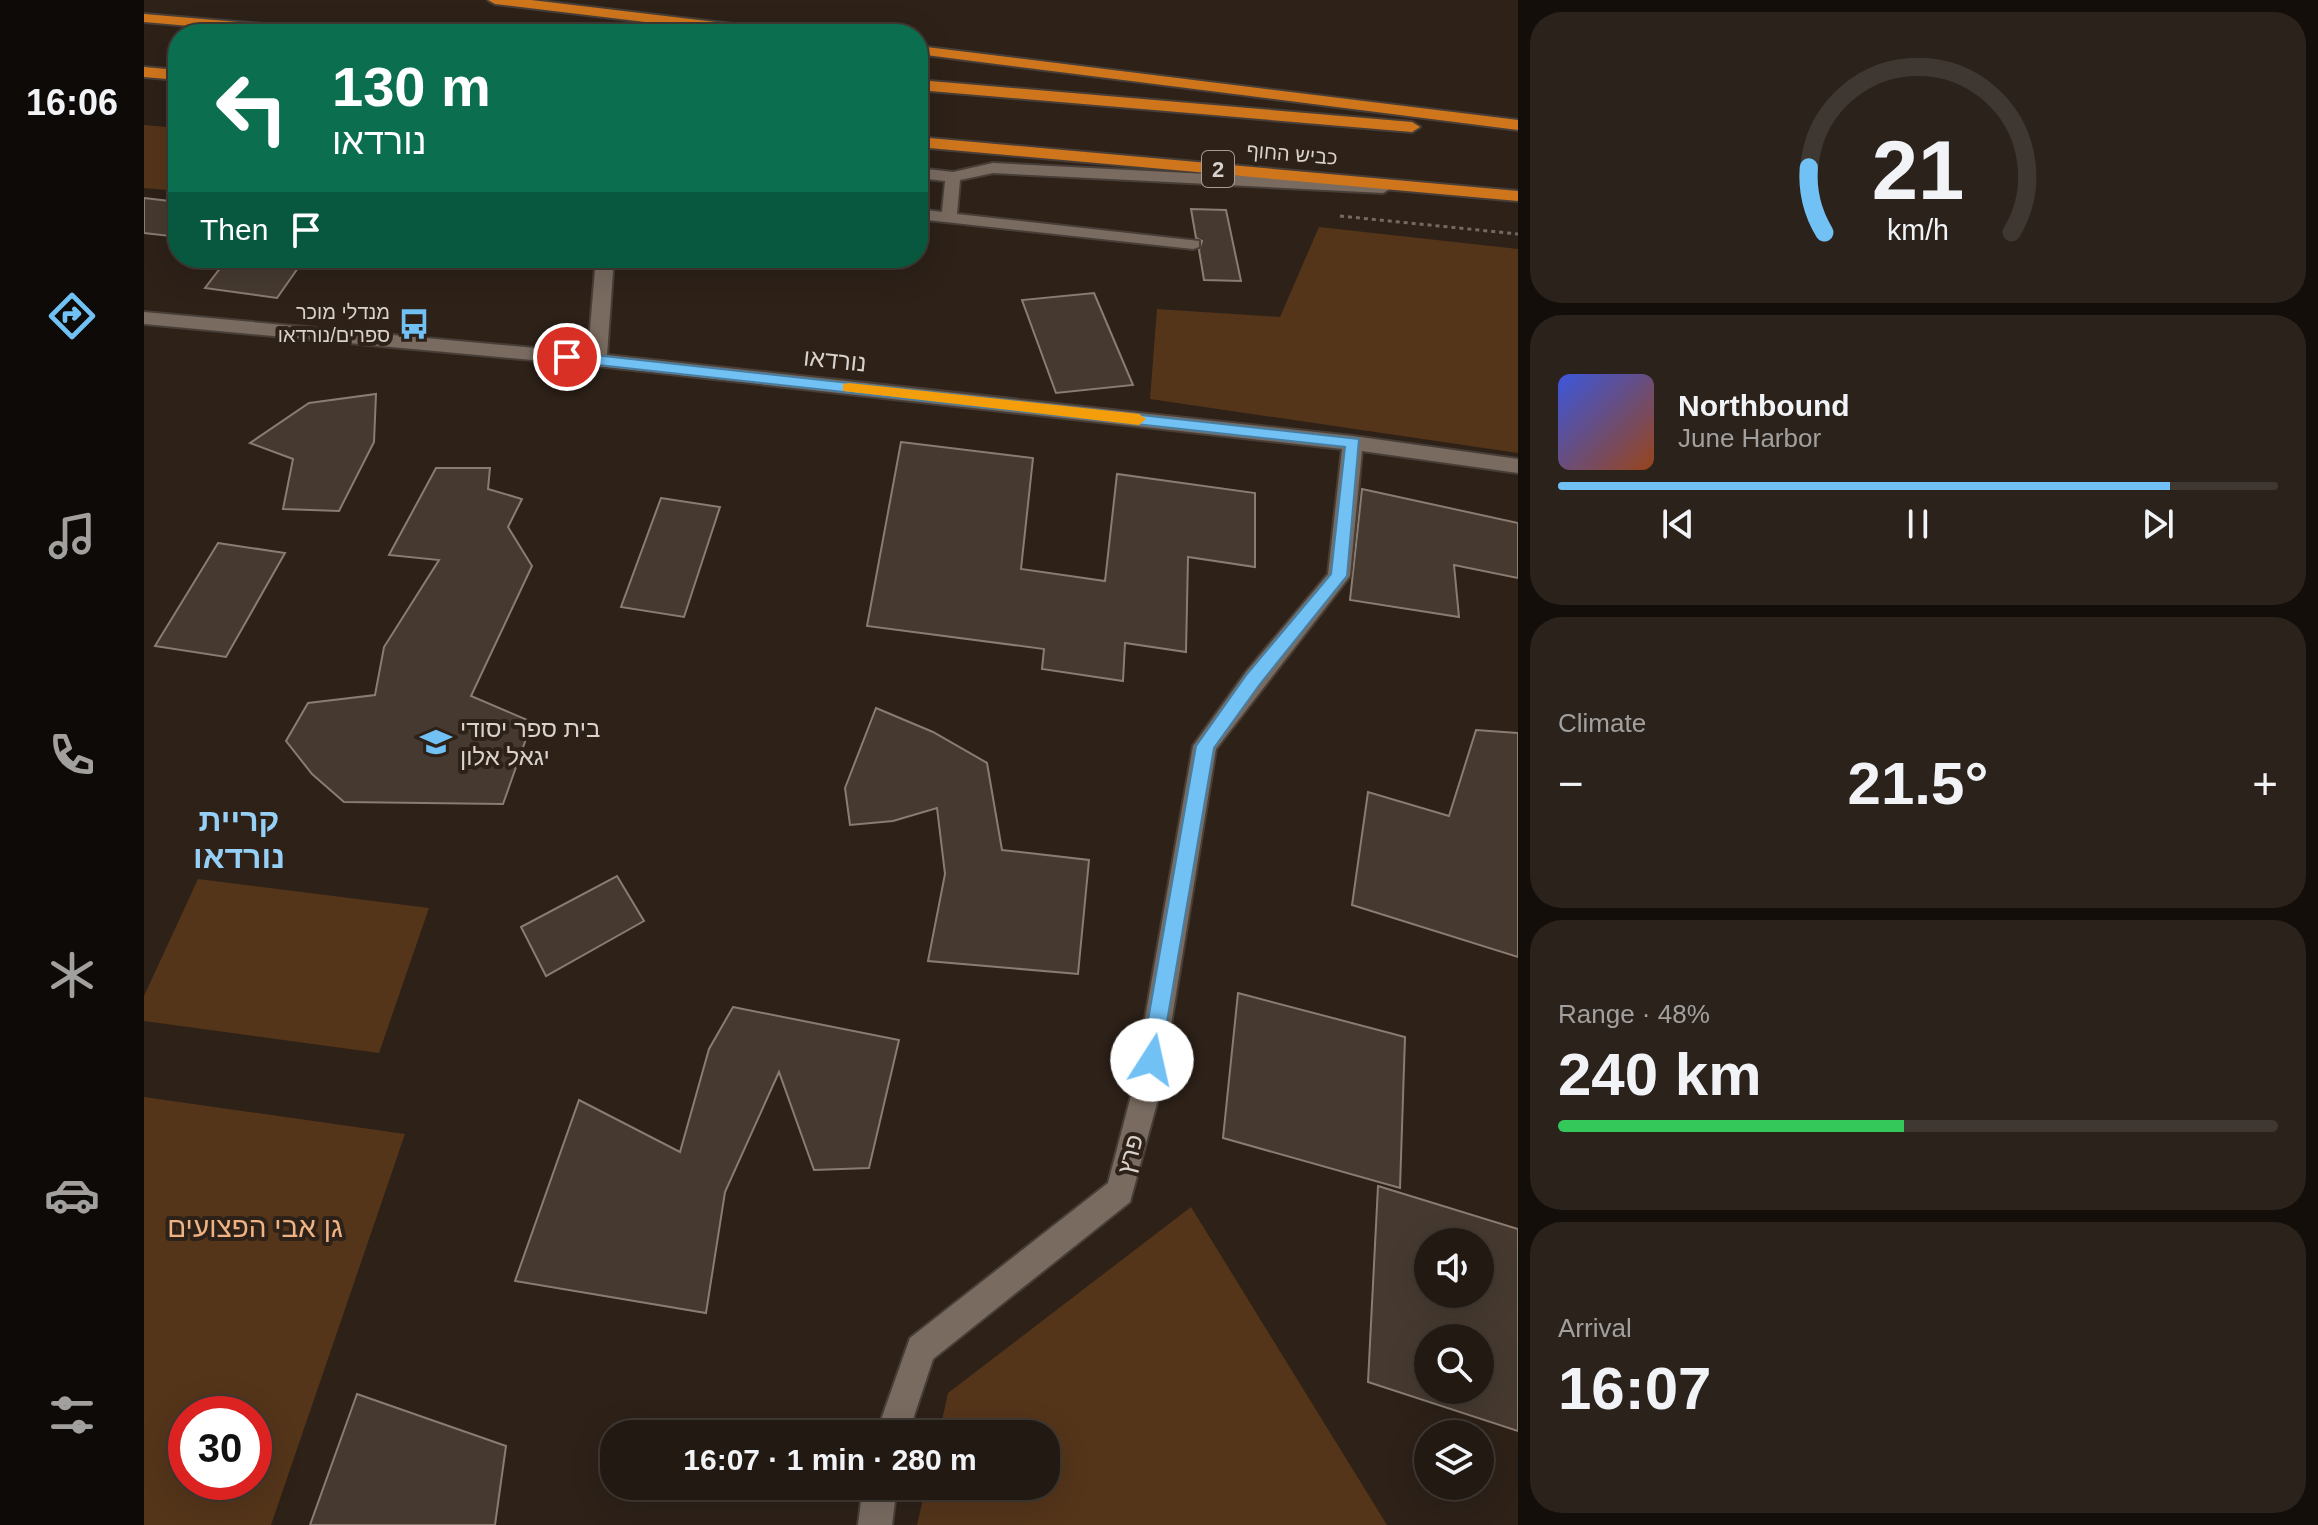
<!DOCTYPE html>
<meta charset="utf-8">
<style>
:root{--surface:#221912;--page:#2a221b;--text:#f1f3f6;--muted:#a2a09f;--line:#3f3832;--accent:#71c1f5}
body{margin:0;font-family:Helvetica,Heebo,sans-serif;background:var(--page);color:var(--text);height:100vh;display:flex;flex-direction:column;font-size:30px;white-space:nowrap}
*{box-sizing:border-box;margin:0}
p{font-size:26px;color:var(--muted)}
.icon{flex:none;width:44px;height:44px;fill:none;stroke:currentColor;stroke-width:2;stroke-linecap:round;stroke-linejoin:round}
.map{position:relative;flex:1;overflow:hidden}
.drawer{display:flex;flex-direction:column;gap:12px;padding:12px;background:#130e0a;width:800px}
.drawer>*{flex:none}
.banner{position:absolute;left:24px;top:24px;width:760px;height:244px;border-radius:32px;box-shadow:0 8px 32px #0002,0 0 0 2px var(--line);background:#0b6e4f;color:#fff;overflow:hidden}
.buttons{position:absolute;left:1270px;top:1228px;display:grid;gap:16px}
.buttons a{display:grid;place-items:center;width:80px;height:80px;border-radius:50%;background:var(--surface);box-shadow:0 8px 32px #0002,0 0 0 2px var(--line);font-size:40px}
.speed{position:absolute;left:24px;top:1396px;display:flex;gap:16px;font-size:40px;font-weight:700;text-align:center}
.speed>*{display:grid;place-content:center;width:104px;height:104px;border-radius:50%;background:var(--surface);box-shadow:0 8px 32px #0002,0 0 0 2px var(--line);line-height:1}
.speed .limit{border:12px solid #d22;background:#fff;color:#111}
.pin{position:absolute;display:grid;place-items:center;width:68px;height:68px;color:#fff;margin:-34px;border:4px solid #fff;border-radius:50%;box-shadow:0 2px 8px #0007}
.me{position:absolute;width:88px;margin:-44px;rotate:10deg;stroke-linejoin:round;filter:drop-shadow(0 0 6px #0008)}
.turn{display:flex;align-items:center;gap:28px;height:168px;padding:0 32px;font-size:36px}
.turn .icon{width:104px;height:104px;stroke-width:2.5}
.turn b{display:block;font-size:56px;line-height:68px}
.then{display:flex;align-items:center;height:76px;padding:0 32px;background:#0003;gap:16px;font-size:30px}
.big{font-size:60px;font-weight:600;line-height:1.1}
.drawer .tile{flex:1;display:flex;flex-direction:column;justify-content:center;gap:12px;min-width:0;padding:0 28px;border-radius:32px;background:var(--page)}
.drawer .dial{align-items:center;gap:0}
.dial svg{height:208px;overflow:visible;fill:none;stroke:var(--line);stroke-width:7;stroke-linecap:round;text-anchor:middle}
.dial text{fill:var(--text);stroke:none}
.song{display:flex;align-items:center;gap:24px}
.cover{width:96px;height:96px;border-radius:12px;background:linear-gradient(135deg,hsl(230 70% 55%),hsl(20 70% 35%))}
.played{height:8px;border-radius:4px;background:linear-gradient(90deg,var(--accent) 85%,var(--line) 85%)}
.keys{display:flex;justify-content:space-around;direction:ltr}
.heat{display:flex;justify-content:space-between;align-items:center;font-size:44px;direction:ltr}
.charge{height:12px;border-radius:6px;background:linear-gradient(90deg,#34c759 48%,var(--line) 0)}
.trip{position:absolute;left:456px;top:1420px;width:460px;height:80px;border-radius:32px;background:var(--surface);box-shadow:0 8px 32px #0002,0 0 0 2px var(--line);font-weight:600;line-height:80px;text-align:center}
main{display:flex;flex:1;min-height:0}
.tab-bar{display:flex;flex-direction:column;width:144px;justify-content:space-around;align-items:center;background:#0e0a07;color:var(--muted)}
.tab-bar .icon{width:56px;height:56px}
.tab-bar .selected{color:var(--accent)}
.tab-bar b{font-size:36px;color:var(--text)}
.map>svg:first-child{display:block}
</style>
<main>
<nav class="tab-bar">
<b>16:06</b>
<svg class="icon selected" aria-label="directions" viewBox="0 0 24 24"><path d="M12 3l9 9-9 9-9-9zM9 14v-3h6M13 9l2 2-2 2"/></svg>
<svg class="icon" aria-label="music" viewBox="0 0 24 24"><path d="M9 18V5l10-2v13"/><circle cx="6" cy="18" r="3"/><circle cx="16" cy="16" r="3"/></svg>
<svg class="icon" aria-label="phone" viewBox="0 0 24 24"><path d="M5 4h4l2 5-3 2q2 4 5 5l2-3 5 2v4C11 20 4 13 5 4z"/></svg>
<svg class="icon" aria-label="climate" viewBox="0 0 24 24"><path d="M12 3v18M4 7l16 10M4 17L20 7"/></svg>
<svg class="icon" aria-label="car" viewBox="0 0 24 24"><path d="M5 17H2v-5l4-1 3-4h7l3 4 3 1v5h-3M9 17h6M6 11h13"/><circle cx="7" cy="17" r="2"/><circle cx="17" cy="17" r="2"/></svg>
<svg class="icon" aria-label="filters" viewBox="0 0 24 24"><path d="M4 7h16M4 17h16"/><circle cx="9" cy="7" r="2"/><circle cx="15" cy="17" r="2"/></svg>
</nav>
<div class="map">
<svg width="1374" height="1525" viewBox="0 0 1374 1525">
<rect width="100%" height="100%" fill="#2d2118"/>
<g fill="#54351a" fill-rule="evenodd">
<path d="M0,125L34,128V191L0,188Z"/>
<path d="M1175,227L1374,249V453L1006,399L1013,309L1136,317Z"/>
<path d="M54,879L285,908L235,1053L0,1021V996Z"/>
<path d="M0,1097L261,1134L127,1525H0ZM110,1414V1482H42V1414Z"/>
<path d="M1047,1207L1243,1525H773L782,1486H902V1434H795L804,1393Z"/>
</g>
<g fill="#463a30" stroke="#8a7c71" stroke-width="2" fill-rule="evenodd">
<path d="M0,198L34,202V237L0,233Z"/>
<path d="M1047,209L1082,210L1097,281L1060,280L1055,250L1058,241L1052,238Z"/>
<path d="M84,258H161L133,298L61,288Z"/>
<path d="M950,293L989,385L912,393L878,300Z"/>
<path d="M232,394L230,442L195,511L139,509L149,459L106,443L165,403Z"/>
<path d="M757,442L889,458L877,569L961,581L973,474L1111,493V567L1044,557L1042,652L981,643L979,681L898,669L900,649L723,626Z"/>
<path d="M292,468H346L344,489L378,499L364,527L388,566L327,696L388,722L359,804L200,802L168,774L142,741L164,703L231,695L240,647L295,560L245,555Z"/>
<path d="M1218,489L1374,523V578L1310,565L1315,617L1206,600Z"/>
<path d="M517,498L576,507L540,617L477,607Z"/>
<path d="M74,543L141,553L82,657L11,646Z"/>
<path d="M732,708L789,732L843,763L858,850L945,860L934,974L784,961L801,874L793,808L749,821L706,825L701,788Z"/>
<path d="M1332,730L1374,733V957L1208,905L1224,792L1305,816Z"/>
<path d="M473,876L500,921L402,976L377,927Z"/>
<path d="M1094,993L1261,1037L1256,1188L1079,1138Z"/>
<path d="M589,1007L755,1040L725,1168L670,1170L635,1072L581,1192L562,1313L371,1281L435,1100L536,1152L565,1049Z"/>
<path d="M1234,1186L1374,1229V1431L1224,1382ZM1284,1242H1336V1294H1284ZM1284,1338H1336V1390H1284Z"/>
<path d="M213,1394L362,1446L351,1525H166Z"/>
</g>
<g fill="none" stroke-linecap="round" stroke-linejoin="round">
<defs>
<path id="lane" d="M849,163L1239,183L1247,188L1239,193L849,173L816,180L813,214L1055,241V247L1049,249L774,219V209L798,212L801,181L774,178V168L809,172Z"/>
<g id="street">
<path d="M452,258H470L463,355L1209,436L1374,459V473L1218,451L1206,576L1072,749L1016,1092L986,1202L789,1359L764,1434H732L766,1338L964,1183L988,1092L1049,746L1102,672L1184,574L1198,449L453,366L0,324V312L444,353Z"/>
<path d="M719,1486H753L748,1525H714Z"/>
</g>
<g id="highway">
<path d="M344,0H387L638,30L645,34H601L351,4Z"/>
<path d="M0,14L189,30L196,34H137L0,22Z"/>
<path d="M774,46L1374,120V130L774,54Z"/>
<path d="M0,67L34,70V80L0,77Z"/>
<path d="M774,80L1268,122L1276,127L1268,132L774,90Z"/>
<path d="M774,137L1374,191V201L774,147Z"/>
</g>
</defs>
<use href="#lane" stroke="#483e38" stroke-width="4"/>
<use href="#street" stroke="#483e38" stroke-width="4"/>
<use href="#highway" stroke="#483e38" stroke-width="4"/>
<path stroke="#746a62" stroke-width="3" stroke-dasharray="4 4" stroke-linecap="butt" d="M1196,216L1374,234"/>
<use href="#lane" fill="#796b60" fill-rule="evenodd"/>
<use href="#street" fill="#796b60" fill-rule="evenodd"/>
<use href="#highway" fill="#cf761d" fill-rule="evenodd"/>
</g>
<path fill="#71c1f5" stroke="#497d9f" stroke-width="2" d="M423,352L1215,439L1203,576L1116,684L1070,748L1015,1068L1008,1071L1000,1068L997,1060L1052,746L1103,674L1187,574L1201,447L418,361V354Z"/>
<path fill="#f59e0b" d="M705,383L995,414L1002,419L995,425L699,391V384Z"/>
<defs>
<symbol id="bus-bare" viewBox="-9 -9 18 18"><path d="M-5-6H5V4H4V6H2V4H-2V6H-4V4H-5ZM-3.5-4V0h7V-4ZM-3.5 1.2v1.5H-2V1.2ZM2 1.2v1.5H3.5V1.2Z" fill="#71c1f5" stroke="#2d2118" stroke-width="2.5" paint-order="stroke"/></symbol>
<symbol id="school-bare" viewBox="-9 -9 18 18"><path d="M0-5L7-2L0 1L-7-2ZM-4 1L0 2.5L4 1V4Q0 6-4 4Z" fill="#71c1f5" stroke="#2d2118" stroke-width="2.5" paint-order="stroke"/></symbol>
</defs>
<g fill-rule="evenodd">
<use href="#bus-bare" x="248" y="302" width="44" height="44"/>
<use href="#school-bare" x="270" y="720" width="44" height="44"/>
</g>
<g text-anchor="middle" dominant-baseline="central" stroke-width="8" stroke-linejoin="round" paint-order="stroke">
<g font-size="20" fill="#d9d1cb" stroke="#2d2118">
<text transform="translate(1148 154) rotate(5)">כביש החוף</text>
</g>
<g font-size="20" fill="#d9d1cb" stroke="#2d2118" text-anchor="end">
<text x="246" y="312">מנדלי מוכר<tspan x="246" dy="23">ספרים/נורדאו</tspan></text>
</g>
<rect fill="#2d2118" stroke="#a59c95" stroke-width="2" x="1058" y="151" width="32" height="36" rx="6"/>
<g font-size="22" font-weight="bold" fill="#d9d1cb">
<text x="1074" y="169">2</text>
</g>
<g font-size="24" fill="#d9d1cb" stroke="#2d2118">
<text transform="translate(691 360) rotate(6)">נורדאו</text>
<text transform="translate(986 1154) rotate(-75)">פרץ</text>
</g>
<g font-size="24" fill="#d9d1cb" stroke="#2d2118" text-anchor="start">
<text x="316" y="728">בית ספר יסודי<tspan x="316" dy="28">יגאל אלון</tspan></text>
</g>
<g font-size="28" fill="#eeb284" stroke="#2d2118">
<text x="111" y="1227">גן אבי הפצועים</text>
</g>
<g font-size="32" font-weight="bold" fill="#97d0f7" stroke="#2d2118">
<text x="95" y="820">קריית<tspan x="95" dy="37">נורדאו</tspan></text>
</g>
</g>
</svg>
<div class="buttons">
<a><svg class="icon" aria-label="sound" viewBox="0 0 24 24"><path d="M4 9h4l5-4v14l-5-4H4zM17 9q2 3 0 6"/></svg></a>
<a><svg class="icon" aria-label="search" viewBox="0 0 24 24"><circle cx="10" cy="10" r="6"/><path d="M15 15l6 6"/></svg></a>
<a><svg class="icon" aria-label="layers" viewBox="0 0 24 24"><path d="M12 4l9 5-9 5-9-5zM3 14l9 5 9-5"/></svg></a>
</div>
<div class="speed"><div class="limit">30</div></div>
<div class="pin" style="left:423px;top:357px;background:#d93025"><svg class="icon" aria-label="arrive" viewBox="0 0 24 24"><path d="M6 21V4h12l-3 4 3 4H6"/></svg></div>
<svg class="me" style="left:1008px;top:1060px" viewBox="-20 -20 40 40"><circle r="19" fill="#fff"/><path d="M0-13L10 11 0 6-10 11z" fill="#71c1f5"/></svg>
<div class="trip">16:07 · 1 min · 280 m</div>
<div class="banner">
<div class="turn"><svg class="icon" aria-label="left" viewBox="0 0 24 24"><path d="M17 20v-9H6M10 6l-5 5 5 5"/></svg><div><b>130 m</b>נורדאו</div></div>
<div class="then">Then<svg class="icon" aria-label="arrive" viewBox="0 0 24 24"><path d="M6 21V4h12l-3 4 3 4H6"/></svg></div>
</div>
</div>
<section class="drawer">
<div class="tile dial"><svg viewBox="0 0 100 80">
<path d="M14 69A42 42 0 1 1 86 69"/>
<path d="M14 69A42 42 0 0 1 8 44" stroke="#71c1f5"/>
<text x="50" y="56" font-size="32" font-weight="700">21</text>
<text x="50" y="72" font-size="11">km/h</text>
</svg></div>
<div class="tile">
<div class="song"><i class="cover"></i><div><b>Northbound</b><p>June Harbor</p></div></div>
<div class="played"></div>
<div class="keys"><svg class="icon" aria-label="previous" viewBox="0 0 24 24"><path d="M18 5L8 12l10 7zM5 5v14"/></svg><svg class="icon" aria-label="pause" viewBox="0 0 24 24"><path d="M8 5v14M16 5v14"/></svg><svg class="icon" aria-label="next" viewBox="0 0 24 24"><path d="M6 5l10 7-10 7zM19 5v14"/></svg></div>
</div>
<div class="tile"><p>Climate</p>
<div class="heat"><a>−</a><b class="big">21.5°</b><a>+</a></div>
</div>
<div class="tile"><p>Range · 48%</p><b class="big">240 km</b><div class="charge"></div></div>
<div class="tile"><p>Arrival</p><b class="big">16:07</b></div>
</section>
</main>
